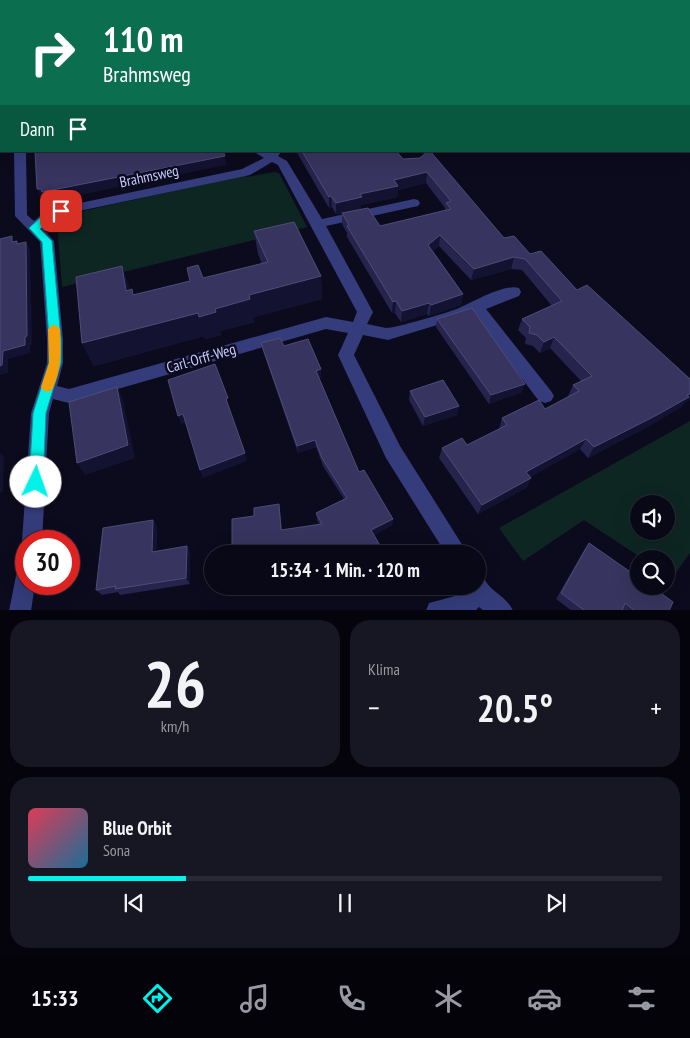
<!DOCTYPE html>
<html lang="de">
<meta charset="utf-8">
<style>
:root{--surface:#090816;--page:#171623;--text:#f1f3f6;--muted:#999aa1;--line:#292935;--accent:#00f2e9}
body{margin:0;font-family:"PT Sans Narrow",sans-serif;background:var(--page);color:var(--text);height:100vh;display:flex;flex-direction:column;font-size:19px;white-space:nowrap}
*{box-sizing:border-box;margin:0}
p{font-size:16px;color:var(--muted)}
.icon{flex:none;width:28px;height:28px;fill:none;stroke:currentColor;stroke-width:2;stroke-linecap:round;stroke-linejoin:round}
.map{position:relative;height:610px;overflow:hidden}
.sheet{display:flex;flex-direction:column;gap:10px;padding:10px;background:#05040c;flex:1}
.sheet>*{flex:none}
.hud{position:absolute;left:0px;top:0px;width:690px;height:152px;box-shadow:0 5px 20px #0002,0 0 0 1px var(--line);background:#0b6e4f;color:#fff;overflow:hidden}
.tools{position:absolute;left:630px;top:495px;display:grid;gap:10px}
.tools a{display:grid;place-items:center;width:45px;height:45px;border-radius:50%;background:var(--surface);box-shadow:0 5px 20px #0002,0 0 0 1px var(--line);font-size:25px}
.speed{position:absolute;left:15px;top:530px;display:flex;gap:10px;font-size:25px;font-weight:700;text-align:center}
.speed>*{display:grid;place-content:center;width:65px;height:65px;border-radius:50%;background:var(--surface);box-shadow:0 5px 20px #0002,0 0 0 1px var(--line);line-height:1}
.speed .limit{border:8px solid #d22;background:#fff;color:#111}
.pin{position:absolute;display:grid;place-items:center;width:42px;height:42px;color:#fff;margin:-21px;border-radius:10px;box-shadow:0 2px 8px #0006}
.me{position:absolute;width:55px;margin:-28px;rotate:3deg;stroke-linejoin:round;filter:drop-shadow(0 0 4px #0008)}
.turn{display:flex;align-items:center;gap:18px;height:105px;padding:0 20px;font-size:22px}
.turn .icon{width:65px;height:65px;stroke-width:2.5}
.turn b{display:block;font-size:35px;line-height:42px}
.then{display:flex;align-items:center;height:48px;padding:0 20px;background:#0003;gap:10px;font-size:19px}
.big{font-size:38px;font-weight:800;line-height:1.1}
.sheet .card{flex:1;display:flex;flex-direction:column;justify-content:center;gap:8px;min-width:0;padding:0 18px;border-radius:20px;background:var(--page)}
.sheet .dial{align-items:center;gap:0}
.dial b{font-size:65px;line-height:1}
.song{display:flex;align-items:center;gap:15px}
.cover{width:60px;height:60px;border-radius:8px;background:linear-gradient(135deg,hsl(350 70% 55%),hsl(200 70% 35%))}
.played{height:5px;border-radius:2px;background:linear-gradient(90deg,var(--accent) 25%,var(--line) 25%)}
.keys{display:flex;justify-content:space-around;direction:ltr}
.heat{display:flex;justify-content:space-between;align-items:center;font-size:28px;direction:ltr}
.sheet .tiles{flex:1;display:grid;gap:10px;grid-template-columns:1fr 1fr}
.card:last-child{grid-column:span 2}
.trip{position:absolute;left:204px;top:545px;width:282px;height:50px;border-radius:25px;background:var(--surface);box-shadow:0 5px 20px #0002,0 0 0 1px var(--line);font-weight:800;line-height:50px;text-align:center}
.tabs{display:flex;height:80px;justify-content:space-around;align-items:center;background:#040309;color:var(--muted)}
.tabs .icon{width:35px;height:35px}
.tabs .selected{color:var(--accent)}
.tabs b{font-size:22px;color:var(--text)}
.map>svg:first-child{display:block}
</style>
<div class="map">
<svg width="690" height="611" viewBox="0 0 690 611">
<rect width="100%" height="100%" fill="#0c0b1d"/>
<g fill="#0e2622" fill-rule="evenodd">
<path d="M274,172L279,173L307,227L62,287L57,221L61,216L246,175L247,177Z"/>
<path d="M690,421V553L672,578L666,574V559H643L584,520L523,561L499,528ZM639,504H666V531H639Z"/>
</g>
<g fill="none" stroke-linecap="round" stroke-linejoin="round">
<g fill="#082039" fill-rule="evenodd">
<path d="M601,0H606L607,1H603Z"/>
<rect x="689" y="51" width="1" height="3"/>
</g>
<g fill="#353c7c" fill-rule="evenodd">
<rect x="0" y="85" width="1" height="6"/>
<path d="M14,151H26L27,215L34,221L41,215L61,207L242,169L264,158L253,151H282L278,156L287,161L322,219L414,199L418,200L420,203L418,206L326,226L373,312L367,324C373,325 380,327 386,328C396,328 442,314 454,310C470,304 503,283 519,288L521,292L519,296L486,309L551,391L554,396L551,401L545,403L539,401L473,314L388,340L363,335L354,355L400,446L468,554H446L386,458L338,355L348,333L326,329L69,403L53,399L49,413L42,541H26V549L25,548L22,541L31,413L47,363V339L40,242L15,216ZM272,162L278,165L357,312L353,322L326,317L69,389L57,386L63,363V339L54,241L42,228L51,221L65,214L250,175Z"/>
<path d="M26,563V584H35L31,611H9L18,566Z"/>
<path d="M478,576L484,578C490,592 507,596 513,611H484L479,607L475,611H426L429,603L459,595L466,589L465,586H478Z"/>
</g>
</g>
<g fill="#26234c">
<path d="M0,0L1,1V63H0Z"/>
<path d="M296,151H396L403,159L420,158L504,238L530,254L690,379V400L685,402L681,407L649,426L588,458L580,449L530,477L531,478L526,488L478,514L439,458L442,448L467,445L499,429L502,418L545,409L569,397L568,396L573,385L581,381L550,348L540,353L533,346L525,344L526,338L518,330L522,319L552,306L522,270L511,269L471,280L439,246L433,251L463,294L461,305L429,316L427,314L401,322L395,313H392L347,237V233L342,224V213L380,226L445,210V208L426,183L398,190L397,197L361,205V209L336,214L332,207L329,208Z"/>
<path d="M254,231L321,276L322,299L254,317V322L221,331V335L205,339L204,336L94,366L82,343L130,290L134,295L262,264L258,254Z"/>
<path d="M437,319L522,392L489,404L436,327Z"/>
<path d="M261,343L284,346L321,369V377L319,378L359,472L393,519L392,525L374,535L385,554H229L232,546L280,511L282,530L319,524L317,520L316,513L344,499L323,466L316,447L298,453L263,351Z"/>
<path d="M410,391L459,406L457,415L423,426L409,400Z"/>
<path d="M153,520L157,527L156,551L187,546L190,553V584L120,595L118,592L102,595L96,590Z"/>
<path d="M589,543L669,611H572L556,599L584,550Z"/>
</g>
<g fill="#141231">
<path d="M225,156L226,165L46,202L45,199H42L37,189Z"/>
<path d="M427,172L426,183L398,190L397,197L361,205V209L336,214V203L360,194L394,180Z"/>
<path d="M331,196L332,207L329,208V197Z"/>
<path d="M440,235L439,246L427,256L428,245Z"/>
<path d="M26,242L30,250L32,345H30V353L8,359V373L0,375V366L3,351L25,337Z"/>
<path d="M514,257L511,269L471,280L474,269Z"/>
<path d="M122,266L130,289L126,291Z"/>
<path d="M321,276L322,299L254,317V322L221,331V335L205,339L204,336L94,366L82,343L215,309L249,295Z"/>
<path d="M463,294L461,305L429,316L431,305Z"/>
<path d="M396,301L395,313H392L393,302Z"/>
<path d="M429,303L427,314L401,322L402,311Z"/>
<path d="M554,337L550,348L540,353L544,342Z"/>
<path d="M321,369V377L316,378V371Z"/>
<path d="M525,384L522,392L489,404L491,395Z"/>
<path d="M117,387L123,400L135,458L85,475L77,463Z"/>
<path d="M690,394V400L685,402L681,407L649,426L588,458L594,447Z"/>
<path d="M459,406L457,415L423,426L425,417Z"/>
<path d="M183,414L186,423L181,424L178,416Z"/>
<path d="M586,439L580,449L522,482L526,472Z"/>
<path d="M315,440L316,447L298,453L297,446Z"/>
<path d="M0,453L4,457L3,492L0,493Z"/>
<path d="M245,453L247,461L203,478L200,470Z"/>
<path d="M531,478L526,488L478,514L482,505Z"/>
<path d="M393,519L392,525L371,537V530Z"/>
<path d="M153,520L157,527L156,558L152,552Z"/>
<path d="M187,546L190,553V584L186,578Z"/>
</g>
<g fill="#37355f" stroke="#4e4c78">
<path d="M0,0H106L109,1H1V54H0Z"/>
<path d="M35,151H223L225,156L42,192L41,189H37Z"/>
<path d="M302,151H396L403,159L420,158L428,151H430L504,238L514,236L530,254L541,251L577,290L587,285L690,379V394L687,395L689,397L657,415L594,447L586,439L526,472L531,478L482,505L442,448L462,438L467,445L507,425L502,418L539,400L545,409L579,391L573,385L592,376L554,337L544,342L537,335L529,333L530,327L522,319L562,301L525,259L514,257L474,269L440,235L428,245L463,294L431,305L429,303L402,311L396,301L393,302L347,226L349,225L342,213L368,208L380,226L451,209L446,203L451,201L427,172L394,180L398,186L360,194L362,197L336,203L331,196L329,197Z"/>
<path d="M294,222L321,276L249,295L250,299L215,309L216,312L199,317L198,313L82,343L76,277L122,266L126,291L132,289L133,295L190,281L187,268L198,265L203,278L268,262L254,231Z"/>
<path d="M12,236V242L17,241V244L26,242L27,336L25,337V345L3,351L2,365L0,366V239Z"/>
<path d="M472,308L525,384L491,395L437,319Z"/>
<path d="M280,338L284,346L308,339L321,369L316,371L359,472L364,470L393,519L371,530L385,554H341L311,548L312,554H229L228,546H232V519L254,516V508L279,504L281,530L322,524L316,513L347,498L322,458L315,440L297,446L261,343Z"/>
<path d="M215,364L228,398L226,399L245,453L200,470L183,414L178,416L168,380Z"/>
<path d="M443,380L459,406L425,417L410,391Z"/>
<path d="M117,387L128,445L77,463L69,402Z"/>
<path d="M153,520L152,552L187,546L186,578L115,589L116,586L96,590L103,528Z"/>
<path d="M589,543L639,578V586H651L673,602L669,611H635L625,603L622,611H585L561,593Z"/>
</g>
<path fill="#00f2e9" stroke="#009d97" d="M61,208L64,209V213L49,220L40,229L52,241L61,339V363L46,413L43,482L41,487L36,489L31,487L29,482L33,413L49,363V339L42,242L29,228L42,216Z"/>
<path fill="#f59e0b" d="M54,324L60,329C61,351 62,370 52,390L47,392L43,390L41,387L49,363L48,329Z"/>
<g text-anchor="middle" dominant-baseline="central" stroke-width="5" stroke-linejoin="round" paint-order="stroke">
<g font-size="15" fill="#c7c8ff" stroke="#0c0b1d">
<text transform="translate(149 176) rotate(-12)">Brahmsweg</text>
<text transform="translate(201 358) rotate(-16)">Carl-Orff-Weg</text>
</g>
</g>
</svg>
<div class="tools">
<a><svg class="icon" aria-label="sound" viewBox="0 0 24 24"><path d="M4 9h4l5-4v14l-5-4H4zM17 9q2 3 0 6"/></svg></a>
<a><svg class="icon" aria-label="search" viewBox="0 0 24 24"><circle cx="10" cy="10" r="6"/><path d="M15 15l6 6"/></svg></a>
</div>
<div class="speed"><div class="limit">30</div></div>
<div class="pin" style="left:61px;top:211px;background:#d93025"><svg class="icon" aria-label="arrive" viewBox="0 0 24 24"><path d="M6 21V4h12l-3 4 3 4H6"/></svg></div>
<svg class="me" style="left:36px;top:482px" viewBox="-20 -20 40 40"><circle r="19" fill="#fff"/><path d="M0-13L10 11 0 6-10 11z" fill="#00f2e9"/></svg>
<div class="trip">15:34 · 1 Min. · 120 m</div>
<div class="hud">
<div class="turn"><svg class="icon" aria-label="right" viewBox="0 0 24 24"><path d="M7 20v-9h11M14 6l5 5-5 5"/></svg><div><b>110 m</b>Brahmsweg</div></div>
<div class="then">Dann<svg class="icon" aria-label="arrive" viewBox="0 0 24 24"><path d="M6 21V4h12l-3 4 3 4H6"/></svg></div>
</div>
</div>
<section class="sheet">
<div class="tiles">
<div class="card dial"><b>26</b><p>km/h</p></div>
<div class="card"><p>Klima</p>
<div class="heat"><a>−</a><b class="big">20.5°</b><a>+</a></div>
</div>
<div class="card">
<div class="song"><i class="cover"></i><div><b>Blue Orbit</b><p>Sona</p></div></div>
<div class="played"></div>
<div class="keys"><svg class="icon" aria-label="previous" viewBox="0 0 24 24"><path d="M18 5L8 12l10 7zM5 5v14"/></svg><svg class="icon" aria-label="pause" viewBox="0 0 24 24"><path d="M8 5v14M16 5v14"/></svg><svg class="icon" aria-label="next" viewBox="0 0 24 24"><path d="M6 5l10 7-10 7zM19 5v14"/></svg></div>
</div>
</div>
</section>
<nav class="tabs">
<b>15:33</b>
<svg class="icon selected" aria-label="directions" viewBox="0 0 24 24"><path d="M12 3l9 9-9 9-9-9zM9 14v-3h6M13 9l2 2-2 2"/></svg>
<svg class="icon" aria-label="music" viewBox="0 0 24 24"><path d="M9 18V5l10-2v13"/><circle cx="6" cy="18" r="3"/><circle cx="16" cy="16" r="3"/></svg>
<svg class="icon" aria-label="phone" viewBox="0 0 24 24"><path d="M5 4h4l2 5-3 2q2 4 5 5l2-3 5 2v4C11 20 4 13 5 4z"/></svg>
<svg class="icon" aria-label="climate" viewBox="0 0 24 24"><path d="M12 3v18M4 7l16 10M4 17L20 7"/></svg>
<svg class="icon" aria-label="car" viewBox="0 0 24 24"><path d="M5 17H2v-5l4-1 3-4h7l3 4 3 1v5h-3M9 17h6M6 11h13"/><circle cx="7" cy="17" r="2"/><circle cx="17" cy="17" r="2"/></svg>
<svg class="icon" aria-label="filters" viewBox="0 0 24 24"><path d="M4 7h16M4 17h16"/><circle cx="9" cy="7" r="2"/><circle cx="15" cy="17" r="2"/></svg>
</nav>
